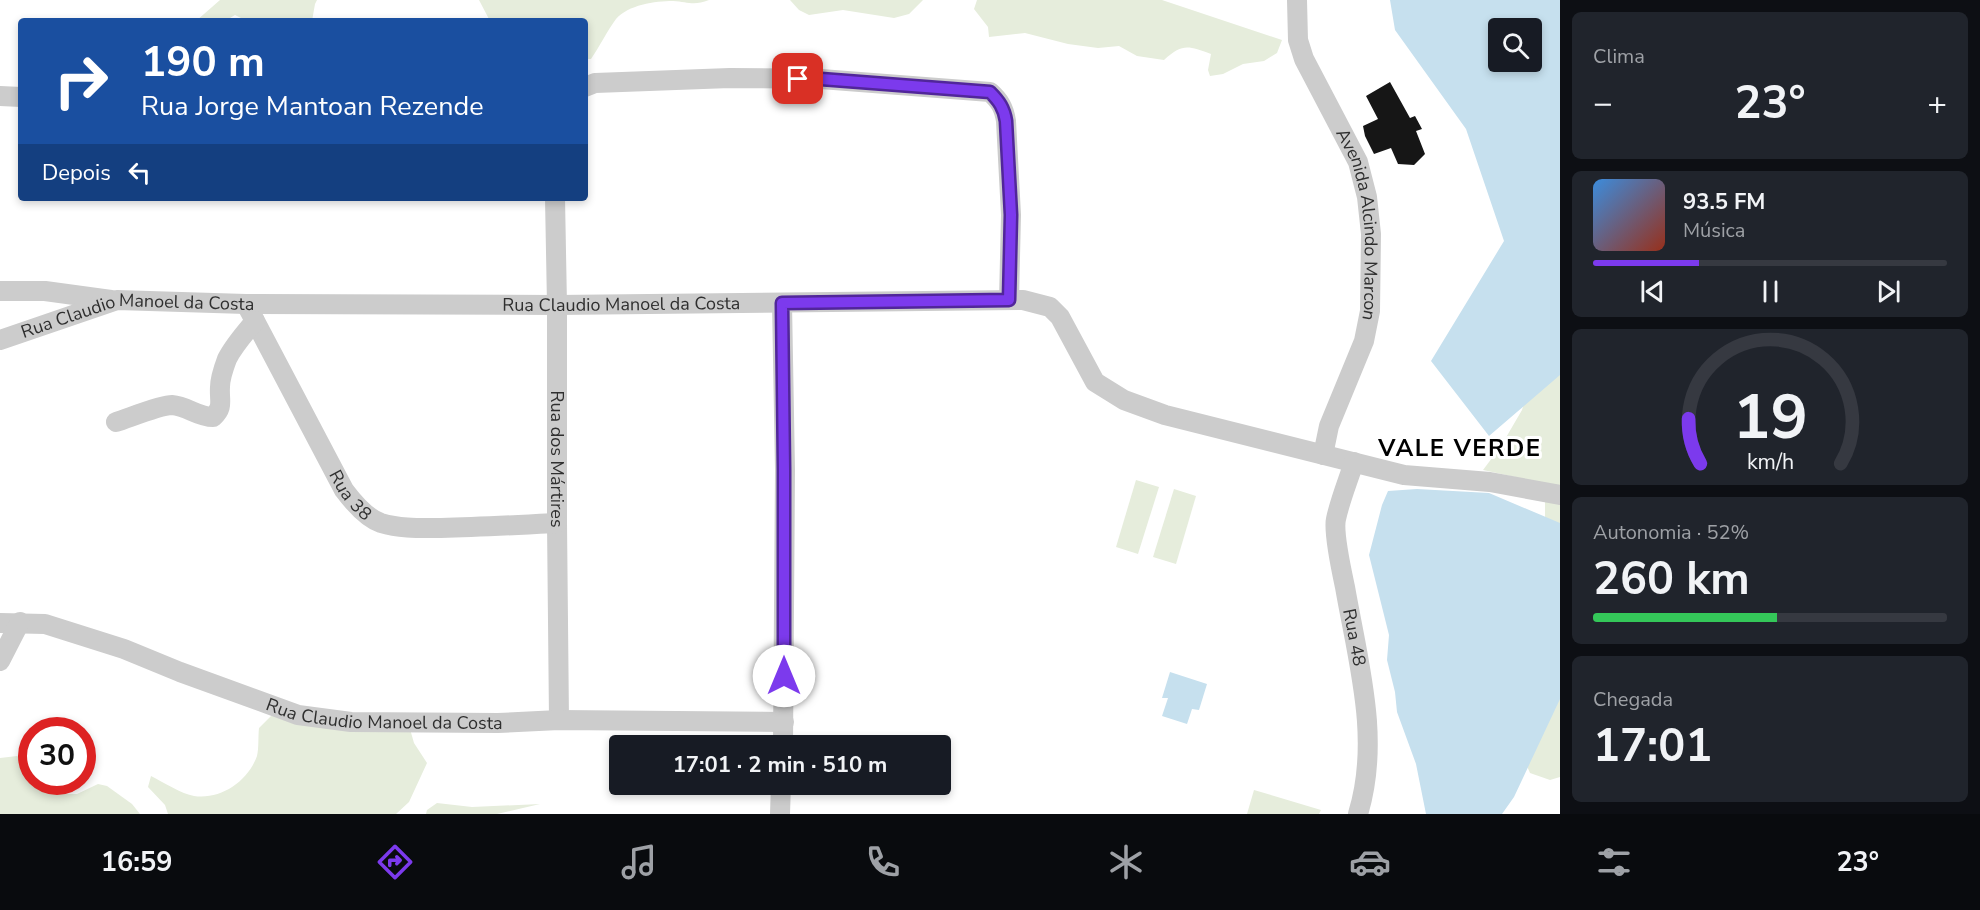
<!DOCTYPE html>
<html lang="pt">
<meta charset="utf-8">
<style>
:root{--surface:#171b24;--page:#20242c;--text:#f1f3f6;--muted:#9ea1a6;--line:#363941;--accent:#7c3aed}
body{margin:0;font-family:"Nunito Sans",sans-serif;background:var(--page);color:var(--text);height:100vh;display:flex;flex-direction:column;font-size:22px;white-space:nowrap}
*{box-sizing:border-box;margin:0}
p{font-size:20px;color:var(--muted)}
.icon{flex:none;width:33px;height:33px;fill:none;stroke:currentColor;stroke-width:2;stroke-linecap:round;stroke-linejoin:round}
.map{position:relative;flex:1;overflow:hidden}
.sheet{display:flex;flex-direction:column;gap:12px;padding:12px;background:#0d0f14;width:420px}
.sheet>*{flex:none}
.banner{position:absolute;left:18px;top:18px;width:570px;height:183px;border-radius:6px;box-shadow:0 3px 9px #0003;background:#1a4fa0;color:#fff;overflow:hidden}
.controls{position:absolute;left:1488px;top:18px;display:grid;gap:12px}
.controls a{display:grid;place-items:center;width:54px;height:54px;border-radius:6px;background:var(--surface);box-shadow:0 3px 9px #0003;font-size:30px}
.speed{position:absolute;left:18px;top:717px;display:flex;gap:12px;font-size:30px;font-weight:700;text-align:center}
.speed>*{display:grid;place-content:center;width:78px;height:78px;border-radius:50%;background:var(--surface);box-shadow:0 3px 9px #0003;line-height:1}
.speed .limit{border:9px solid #d22;background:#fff;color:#111}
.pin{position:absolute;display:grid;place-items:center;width:51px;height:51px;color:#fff;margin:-26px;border-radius:12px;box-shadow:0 3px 9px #0006}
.me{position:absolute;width:66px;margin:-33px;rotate:0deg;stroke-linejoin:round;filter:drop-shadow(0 0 4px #0008)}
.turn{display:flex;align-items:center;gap:21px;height:126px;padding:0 24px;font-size:27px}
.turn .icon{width:78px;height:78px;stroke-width:2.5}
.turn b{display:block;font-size:42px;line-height:51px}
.then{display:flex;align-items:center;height:57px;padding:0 24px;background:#0003;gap:12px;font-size:22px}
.big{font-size:45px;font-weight:700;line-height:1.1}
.sheet .tile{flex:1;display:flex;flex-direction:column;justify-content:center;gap:9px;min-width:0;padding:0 21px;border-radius:9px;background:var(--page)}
.sheet .dial{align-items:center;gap:0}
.dial svg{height:156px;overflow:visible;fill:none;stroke:var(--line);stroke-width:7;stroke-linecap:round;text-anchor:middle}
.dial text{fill:var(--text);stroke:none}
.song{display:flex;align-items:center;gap:18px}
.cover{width:72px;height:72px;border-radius:9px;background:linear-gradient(135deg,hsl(210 70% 55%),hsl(10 70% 35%))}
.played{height:6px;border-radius:3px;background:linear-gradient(90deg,var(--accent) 30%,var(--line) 30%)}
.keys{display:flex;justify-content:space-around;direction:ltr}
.heat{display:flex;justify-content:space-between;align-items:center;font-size:33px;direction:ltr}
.charge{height:9px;border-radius:4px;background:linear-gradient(90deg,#34c759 52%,var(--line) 0)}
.trip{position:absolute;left:609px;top:735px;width:342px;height:60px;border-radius:6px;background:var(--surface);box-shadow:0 3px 9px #0003;font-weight:700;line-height:60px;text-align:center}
.dock{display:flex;height:96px;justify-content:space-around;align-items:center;background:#090b0e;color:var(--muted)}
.dock .icon{width:42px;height:42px}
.dock .on{color:var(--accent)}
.dock b{font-size:27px;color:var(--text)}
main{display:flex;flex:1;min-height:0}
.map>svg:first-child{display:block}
</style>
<main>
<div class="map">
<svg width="1560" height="814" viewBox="0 0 1560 814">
<rect width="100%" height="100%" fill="#fff"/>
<g fill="#e6eddc">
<path d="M220,0H317L315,4L312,21H247L235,15L225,21H196Z"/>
<path d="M479,0H709C694,6 688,2 673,1C655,1 628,5 616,19C607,31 600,46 591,59H585V21H490Z"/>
<path d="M790,0H923L909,14L894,18L843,10L809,15L799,10Z"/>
<path d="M977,0H1162L1282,40L1277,53L1264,61L1243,64L1223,74L1210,76L1208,70L1211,54C1188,46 1183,43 1164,60L1137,56L1119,46L1098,48L1068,44L1025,33L989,37L988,27L974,9Z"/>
<path d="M1560,362V552L1545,520V500L1532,484L1520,478L1483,470L1501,446L1522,410L1525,400Z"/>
<path d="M1136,480L1159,487L1138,554L1116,547Z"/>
<path d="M1174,489L1196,496L1176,564L1153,557Z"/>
<path d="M1560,648V777L1550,780L1530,773L1522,755Z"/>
<path d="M295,713L410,729L414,743L427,763L409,802L396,814H168L165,805L148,787L151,776C163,782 182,794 194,796C221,800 248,781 257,756C259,748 258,736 259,728L271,716Z"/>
<path d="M17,756L31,767L32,782H48L67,794H77L98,784L107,786L132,804L140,814H0V758Z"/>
<path d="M1254,790L1321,810L1319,814H1247Z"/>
<path d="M437,803L472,807L540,804L497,814H426L427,810Z"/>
</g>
<g fill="#c6e0ee" fill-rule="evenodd">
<path d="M1390,0H1560V375L1489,436L1431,361L1504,241L1466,129L1395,30ZM1532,28V62H1498V28Z"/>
<path d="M1417,489L1489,493L1560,523V699L1514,797L1502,814H1426L1416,764L1397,712L1395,692L1387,660L1389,635L1369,555L1382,505L1388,491Z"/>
<path d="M1170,672L1207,684L1199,710L1192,709L1187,724L1162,716L1168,698H1162Z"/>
</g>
<path fill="#161616" d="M1390,82L1410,118L1415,116L1422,129L1416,131L1425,154L1414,165L1398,164L1391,148L1374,154L1365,136L1363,126L1378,119L1366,96Z"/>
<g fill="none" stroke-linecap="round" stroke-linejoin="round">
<g stroke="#ccc" stroke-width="20">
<path id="s1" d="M1297,0L1298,40L1304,59L1358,162L1367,197L1371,234L1370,311L1364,341L1329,426L1323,455"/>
<path d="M585,87L595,83L730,78L821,79L990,92C1000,101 1004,108 1006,121L1011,215L1009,300"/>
<path d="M0,96L21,97"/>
<path id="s2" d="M555,198L557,305V523L559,720"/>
<path d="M0,291H45L111,300"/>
<path d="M782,303L785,470L783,746"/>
<path id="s3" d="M246,304L344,490C353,502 366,518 381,523C401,529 421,528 441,528C480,527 518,525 557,523"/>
<path id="s4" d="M0,340L117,300L246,304L557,305L1023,300L1050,307L1060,317L1095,382L1124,400L1165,415L1404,475L1490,482L1560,495"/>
<path d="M116,422C129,418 160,405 172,405C187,406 198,417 213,417C224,407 219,401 220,387C220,379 224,367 227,359C234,345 245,333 255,321"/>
<path id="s5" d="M1354,462C1348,481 1340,500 1336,519C1333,532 1342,573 1345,587C1358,662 1381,739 1358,814"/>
<path id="s6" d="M0,623L45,624L124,649L180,672L298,715L351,722L498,723L559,720L784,722"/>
<path d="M0,661L20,622"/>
<path d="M780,814L781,784"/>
</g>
</g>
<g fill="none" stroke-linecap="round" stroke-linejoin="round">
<defs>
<path id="route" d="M784,676V470L782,303L1009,300L1011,215L1006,121C1004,108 999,101 990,92L821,79H798"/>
</defs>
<use href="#route" stroke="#51269a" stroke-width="15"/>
<use href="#route" stroke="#7c3aed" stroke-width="10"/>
</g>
<g text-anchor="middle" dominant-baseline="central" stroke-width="6" stroke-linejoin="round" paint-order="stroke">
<g font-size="18" fill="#2f2f2f" stroke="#fff">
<text stroke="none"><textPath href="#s1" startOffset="238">Avenida Alcindo Marcon</textPath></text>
<text stroke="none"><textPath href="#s4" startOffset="628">Rua Claudio Manoel da Costa</textPath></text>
<text stroke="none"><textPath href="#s4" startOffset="142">Rua Claudio Manoel da Costa</textPath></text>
<text stroke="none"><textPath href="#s2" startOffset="261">Rua dos Mártires</textPath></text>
<text stroke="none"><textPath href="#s3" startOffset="218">Rua 38</textPath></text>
<text stroke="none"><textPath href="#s5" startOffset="180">Rua 48</textPath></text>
<text stroke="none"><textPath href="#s6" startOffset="400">Rua Claudio Manoel da Costa</textPath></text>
</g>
<g font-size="24" font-weight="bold" letter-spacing="1.5" fill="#000" stroke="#fff">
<text x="1460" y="448">VALE VERDE</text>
</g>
</g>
</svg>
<div class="controls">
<a><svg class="icon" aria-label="search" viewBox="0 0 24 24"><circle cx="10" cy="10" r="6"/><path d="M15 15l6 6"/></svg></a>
</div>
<div class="speed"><div class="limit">30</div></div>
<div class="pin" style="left:798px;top:79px;background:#d93025"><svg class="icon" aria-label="arrive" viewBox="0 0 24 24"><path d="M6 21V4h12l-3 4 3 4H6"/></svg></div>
<svg class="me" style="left:784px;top:676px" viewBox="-20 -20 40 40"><circle r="19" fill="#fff"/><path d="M0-13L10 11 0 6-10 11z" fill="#7c3aed"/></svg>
<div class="trip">17:01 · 2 min · 510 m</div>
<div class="banner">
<div class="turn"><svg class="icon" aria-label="right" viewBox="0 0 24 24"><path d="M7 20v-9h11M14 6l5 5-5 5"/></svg><div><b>190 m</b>Rua Jorge Mantoan Rezende</div></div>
<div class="then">Depois<svg class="icon" aria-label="left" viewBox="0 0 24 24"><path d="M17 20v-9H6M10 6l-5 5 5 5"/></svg></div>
</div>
</div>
<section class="sheet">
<div class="tile"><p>Clima</p>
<div class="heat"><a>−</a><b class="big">23°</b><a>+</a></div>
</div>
<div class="tile">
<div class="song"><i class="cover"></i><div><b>93.5 FM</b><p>Música</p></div></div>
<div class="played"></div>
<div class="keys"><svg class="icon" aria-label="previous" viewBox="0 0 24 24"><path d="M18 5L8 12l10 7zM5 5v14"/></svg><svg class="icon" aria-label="pause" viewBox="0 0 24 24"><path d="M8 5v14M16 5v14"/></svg><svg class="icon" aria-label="next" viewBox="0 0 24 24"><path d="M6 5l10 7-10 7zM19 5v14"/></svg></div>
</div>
<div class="tile dial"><svg viewBox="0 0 100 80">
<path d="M14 69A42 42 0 1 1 86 69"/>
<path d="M14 69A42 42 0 0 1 8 46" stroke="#7c3aed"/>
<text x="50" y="56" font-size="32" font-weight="700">19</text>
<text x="50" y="72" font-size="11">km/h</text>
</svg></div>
<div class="tile"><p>Autonomia · 52%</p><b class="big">260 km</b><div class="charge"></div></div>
<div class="tile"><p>Chegada</p><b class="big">17:01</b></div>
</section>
</main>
<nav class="dock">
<b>16:59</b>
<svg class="icon on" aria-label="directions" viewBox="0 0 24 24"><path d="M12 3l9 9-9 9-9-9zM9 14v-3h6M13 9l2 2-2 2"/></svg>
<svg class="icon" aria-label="music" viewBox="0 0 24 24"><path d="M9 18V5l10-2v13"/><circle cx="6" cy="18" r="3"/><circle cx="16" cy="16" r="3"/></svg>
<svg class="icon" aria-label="phone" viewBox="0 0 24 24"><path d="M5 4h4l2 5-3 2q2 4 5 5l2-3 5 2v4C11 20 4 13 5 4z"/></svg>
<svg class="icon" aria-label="climate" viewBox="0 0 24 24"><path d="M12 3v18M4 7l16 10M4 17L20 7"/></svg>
<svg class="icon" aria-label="car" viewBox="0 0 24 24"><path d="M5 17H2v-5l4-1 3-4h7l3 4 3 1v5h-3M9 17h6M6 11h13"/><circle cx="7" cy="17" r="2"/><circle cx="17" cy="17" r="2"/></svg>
<svg class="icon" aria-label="filters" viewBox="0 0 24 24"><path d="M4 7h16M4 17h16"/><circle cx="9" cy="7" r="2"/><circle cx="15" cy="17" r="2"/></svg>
<b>23°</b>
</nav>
